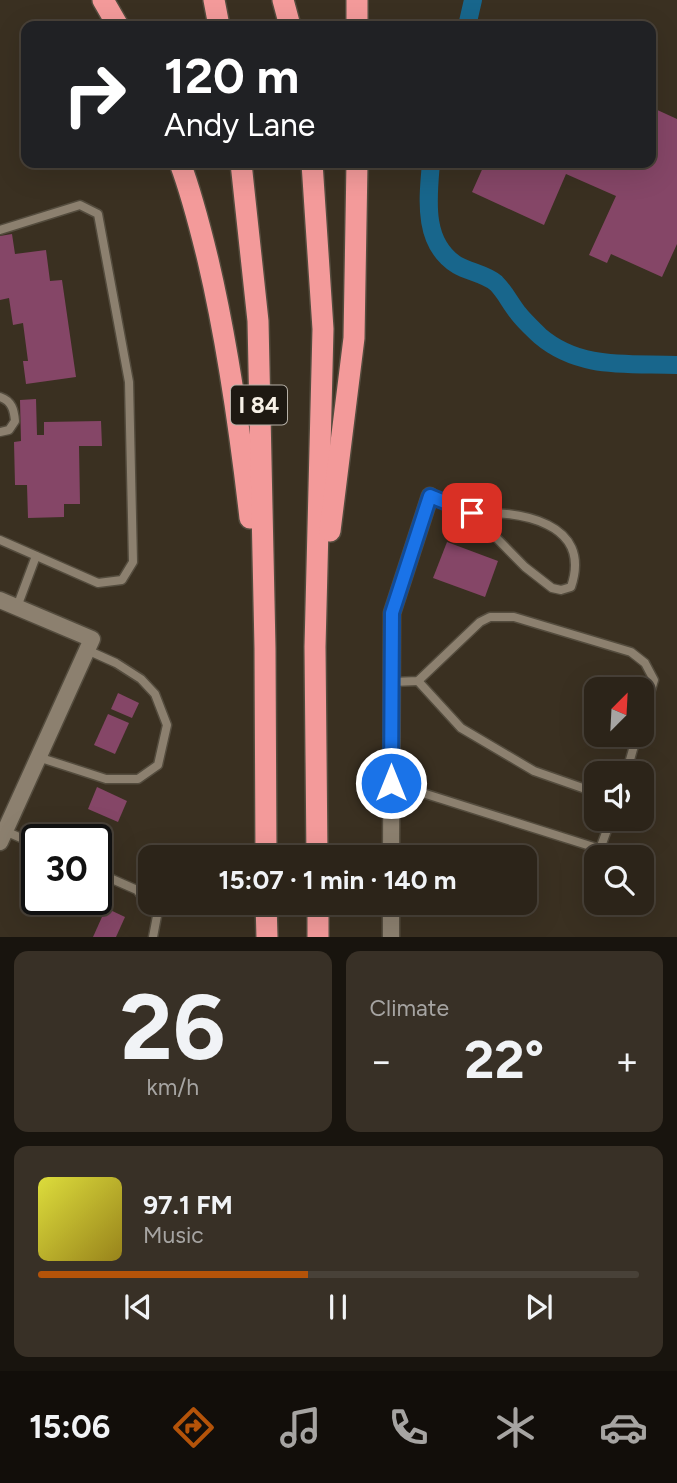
<!DOCTYPE html>
<meta charset="utf-8">
<style>
:root{--surface:#2c2419;--page:#383026;--text:#f1f3f6;--muted:#a6a4a2;--line:#484138;--accent:#b45309}
body{margin:0;font-family:Figtree,sans-serif;background:var(--page);color:var(--text);height:100vh;display:flex;flex-direction:column;font-size:26px;white-space:nowrap}
*{box-sizing:border-box;margin:0}
p{font-size:23px;color:var(--muted)}
.icon{flex:none;width:38px;height:38px;fill:none;stroke:currentColor;stroke-width:2;stroke-linecap:round;stroke-linejoin:round}
.map{position:relative;height:937px;overflow:hidden}
.details{display:flex;flex-direction:column;gap:14px;padding:14px;background:#18140e;flex:1}
.details>*{flex:none}
.banner{position:absolute;left:21px;top:21px;width:635px;height:147px;border-radius:14px;box-shadow:0 7px 28px #0002,0 0 0 2px var(--line);background:#202124;color:#fff;overflow:hidden}
.needle{width:46px;rotate:24deg}
.tools{position:absolute;left:584px;top:677px;display:grid;gap:14px}
.tools a{display:grid;place-items:center;width:70px;height:70px;border-radius:14px;background:var(--surface);box-shadow:0 7px 28px #0002,0 0 0 2px var(--line);font-size:35px}
.speed{position:absolute;left:21px;top:824px;display:flex;gap:14px;font-size:35px;font-weight:700;text-align:center}
.speed>*{display:grid;place-content:center;width:91px;height:91px;border-radius:50%;background:var(--surface);box-shadow:0 7px 28px #0002,0 0 0 2px var(--line);line-height:1}
.speed .limit{border:4px solid #111;border-radius:10px;background:#fff;color:#111}
.pin{position:absolute;display:grid;place-items:center;width:60px;height:60px;color:#fff;margin:-30px;border-radius:14px;box-shadow:0 4px 10px #0006}
.me{position:absolute;width:77px;margin:-38px;rotate:0deg;stroke-linejoin:round;filter:drop-shadow(0 0 5px #0008)}
.turn{display:flex;align-items:center;gap:24px;height:147px;padding:0 28px;font-size:32px}
.turn .icon{width:91px;height:91px;stroke-width:2.5}
.turn b{display:block;font-size:49px;line-height:60px}
.big{font-size:52px;font-weight:700;line-height:1.1}
.details .tile{flex:1;display:flex;flex-direction:column;justify-content:center;gap:10px;min-width:0;padding:0 24px;border-radius:14px;background:var(--page)}
.details .dial{align-items:center;gap:0}
.dial b{font-size:91px;line-height:1}
.song{display:flex;align-items:center;gap:21px}
.cover{width:84px;height:84px;border-radius:10px;background:linear-gradient(135deg,hsl(60 70% 55%),hsl(50 70% 35%))}
.played{height:7px;border-radius:4px;background:linear-gradient(90deg,var(--accent) 45%,var(--line) 45%)}
.keys{display:flex;justify-content:space-around;direction:ltr}
.heat{display:flex;justify-content:space-between;align-items:center;font-size:38px;direction:ltr}
.details .tiles{flex:1;display:grid;gap:14px;grid-template-columns:1fr 1fr}
.tile:last-child{grid-column:span 2}
.trip{position:absolute;left:138px;top:845px;width:399px;height:70px;border-radius:14px;background:var(--surface);box-shadow:0 7px 28px #0002,0 0 0 2px var(--line);font-weight:700;line-height:70px;text-align:center}
.tab-bar{display:flex;height:112px;justify-content:space-around;align-items:center;background:#120e0a;color:var(--muted)}
.tab-bar .icon{width:49px;height:49px}
.tab-bar .active{color:var(--accent)}
.tab-bar b{font-size:32px;color:var(--text)}
.map>svg:first-child{display:block}
</style>
<div class="map">
<svg width="677" height="937" viewBox="0 0 677 937">
<rect width="100%" height="100%" fill="#3a3021"/>
<g fill="none" stroke-linecap="round" stroke-linejoin="round">
<g stroke="#18668c" stroke-width="18">
<path d="M467,26L473,0"/>
<path d="M431,163C428,198 422,243 457,265C469,272 485,274 496,283C505,292 510,303 518,313C524,321 533,329 540,336C580,370 628,363 677,365"/>
</g>
</g>
<g fill="#854667">
<path d="M653,108L677,119V244L662,277L611,254L607,263L589,255L616,196L566,174L544,225L472,192L485,163H651V114Z"/>
<path d="M12,234L15,254L46,250L50,281L62,280L76,377L26,384L23,361H28L23,323L13,325L9,298L0,300V236Z"/>
<path d="M36,399L37,435H44V422L101,421L102,446H79L80,504H64V517L28,518L27,485H15L14,442L21,441L20,400Z"/>
<path d="M447,542L498,561L485,597L433,578Z"/>
<path d="M118,693L139,703L132,718L111,709Z"/>
<path d="M108,714L129,723L115,754L94,745Z"/>
<path d="M97,787L127,801L118,822L88,809Z"/>
<path d="M106,908L125,917L116,937H93Z"/>
</g>
<g fill="none" stroke-linecap="round" stroke-linejoin="round">
<defs>
<g id="service">
<path d="M0,230L80,205L98,214L129,382L133,562L122,580L98,583L0,540"/>
<path d="M0,397C12,401 14,410 15,421L9,430L0,432"/>
<path d="M430,496L472,513L525,567L552,588L561,590L571,587C593,522 520,511 472,513"/>
<path d="M17,607L36,556"/>
<path d="M418,681L461,728L534,771L597,793"/>
<path d="M392,682L418,681L480,622L490,617H514L631,652L645,663L654,680L642,719"/>
<path d="M38,757L106,779H138L158,765L167,725L155,694L141,679L116,663L87,650"/>
<path d="M626,774L637,735"/>
<path d="M391,783L600,849L611,819"/>
<path d="M5,831L37,845"/>
<path d="M96,872L137,890L157,916L153,937"/>
</g>
<g id="minor">
<path d="M0,600L92,639L0,842"/>
<path d="M391,858L392,613L430,496"/>
<path d="M391,937V903"/>
</g>
<g id="motorway">
<path d="M103,0L118,26"/>
<path d="M214,0L219,26"/>
<path d="M283,0L290,26"/>
<path d="M357,0V26"/>
<path d="M180,163C192,195 200,227 208,260C228,345 240,431 250,518"/>
<path d="M241,163L258,321L265,648L266,858"/>
<path d="M312,163L323,329L315,647L317,858"/>
<path d="M330,531L354,338L357,163"/>
<path d="M266,903L267,937"/>
<path d="M318,903V937"/>
</g>
</defs>
<use href="#service" stroke="#544c3e" stroke-width="11"/>
<use href="#minor" stroke="#544c3e" stroke-width="19"/>
<use href="#motorway" stroke="#544c3e" stroke-width="24"/>
<use href="#service" stroke="#8c806f" stroke-width="8"/>
<use href="#minor" stroke="#8c806f" stroke-width="16"/>
<use href="#motorway" stroke="#f39a9a" stroke-width="21"/>
</g>
<g fill="none" stroke-linecap="round" stroke-linejoin="round">
<defs>
<path id="route" d="M391,783L392,613L430,496L472,513"/>
</defs>
<use href="#route" stroke="#114b97" stroke-width="18"/>
<use href="#route" stroke="#1a73e8" stroke-width="12"/>
</g>
<g text-anchor="middle" dominant-baseline="central" stroke-width="7" stroke-linejoin="round" paint-order="stroke">
<rect fill="#1e1912" stroke="#b6b0a7" stroke-width="2" x="231" y="385.5" width="56" height="39" rx="5"/>
<g font-size="23" font-weight="bold" fill="#f7f1e7">
<text x="259" y="405">I 84</text>
</g>
</g>
</svg>
<div class="tools">
<a><svg class="needle" viewBox="-14 -14 28 28"><path d="M0-13l5 13h-10z" fill="#e53935"/><path d="M0 13l5-13h-10z" fill="#a6a4a2"/></svg></a>
<a><svg class="icon" aria-label="sound" viewBox="0 0 24 24"><path d="M4 9h4l5-4v14l-5-4H4zM17 9q2 3 0 6"/></svg></a>
<a><svg class="icon" aria-label="search" viewBox="0 0 24 24"><circle cx="10" cy="10" r="6"/><path d="M15 15l6 6"/></svg></a>
</div>
<div class="speed"><div class="limit">30</div></div>
<div class="pin" style="left:472px;top:513px;background:#d93025"><svg class="icon" aria-label="arrive" viewBox="0 0 24 24"><path d="M6 21V4h12l-3 4 3 4H6"/></svg></div>
<svg class="me" style="left:391px;top:783px" viewBox="-20 -20 40 40"><circle r="17" fill="#1a73e8" stroke="#fff" stroke-width="3"/><path d="M0-11L8 9 0 5-8 9z" fill="#fff"/></svg>
<div class="trip">15:07 · 1 min · 140 m</div>
<div class="banner">
<div class="turn"><svg class="icon" aria-label="right" viewBox="0 0 24 24"><path d="M7 20v-9h11M14 6l5 5-5 5"/></svg><div><b>120 m</b>Andy Lane</div></div>
</div>
</div>
<section class="details">
<div class="tiles">
<div class="tile dial"><b>26</b><p>km/h</p></div>
<div class="tile"><p>Climate</p>
<div class="heat"><a>−</a><b class="big">22°</b><a>+</a></div>
</div>
<div class="tile">
<div class="song"><i class="cover"></i><div><b>97.1 FM</b><p>Music</p></div></div>
<div class="played"></div>
<div class="keys"><svg class="icon" aria-label="previous" viewBox="0 0 24 24"><path d="M18 5L8 12l10 7zM5 5v14"/></svg><svg class="icon" aria-label="pause" viewBox="0 0 24 24"><path d="M8 5v14M16 5v14"/></svg><svg class="icon" aria-label="next" viewBox="0 0 24 24"><path d="M6 5l10 7-10 7zM19 5v14"/></svg></div>
</div>
</div>
</section>
<nav class="tab-bar">
<b>15:06</b>
<svg class="icon active" aria-label="directions" viewBox="0 0 24 24"><path d="M12 3l9 9-9 9-9-9zM9 14v-3h6M13 9l2 2-2 2"/></svg>
<svg class="icon" aria-label="music" viewBox="0 0 24 24"><path d="M9 18V5l10-2v13"/><circle cx="6" cy="18" r="3"/><circle cx="16" cy="16" r="3"/></svg>
<svg class="icon" aria-label="phone" viewBox="0 0 24 24"><path d="M5 4h4l2 5-3 2q2 4 5 5l2-3 5 2v4C11 20 4 13 5 4z"/></svg>
<svg class="icon" aria-label="climate" viewBox="0 0 24 24"><path d="M12 3v18M4 7l16 10M4 17L20 7"/></svg>
<svg class="icon" aria-label="car" viewBox="0 0 24 24"><path d="M5 17H2v-5l4-1 3-4h7l3 4 3 1v5h-3M9 17h6M6 11h13"/><circle cx="7" cy="17" r="2"/><circle cx="17" cy="17" r="2"/></svg>
</nav>
